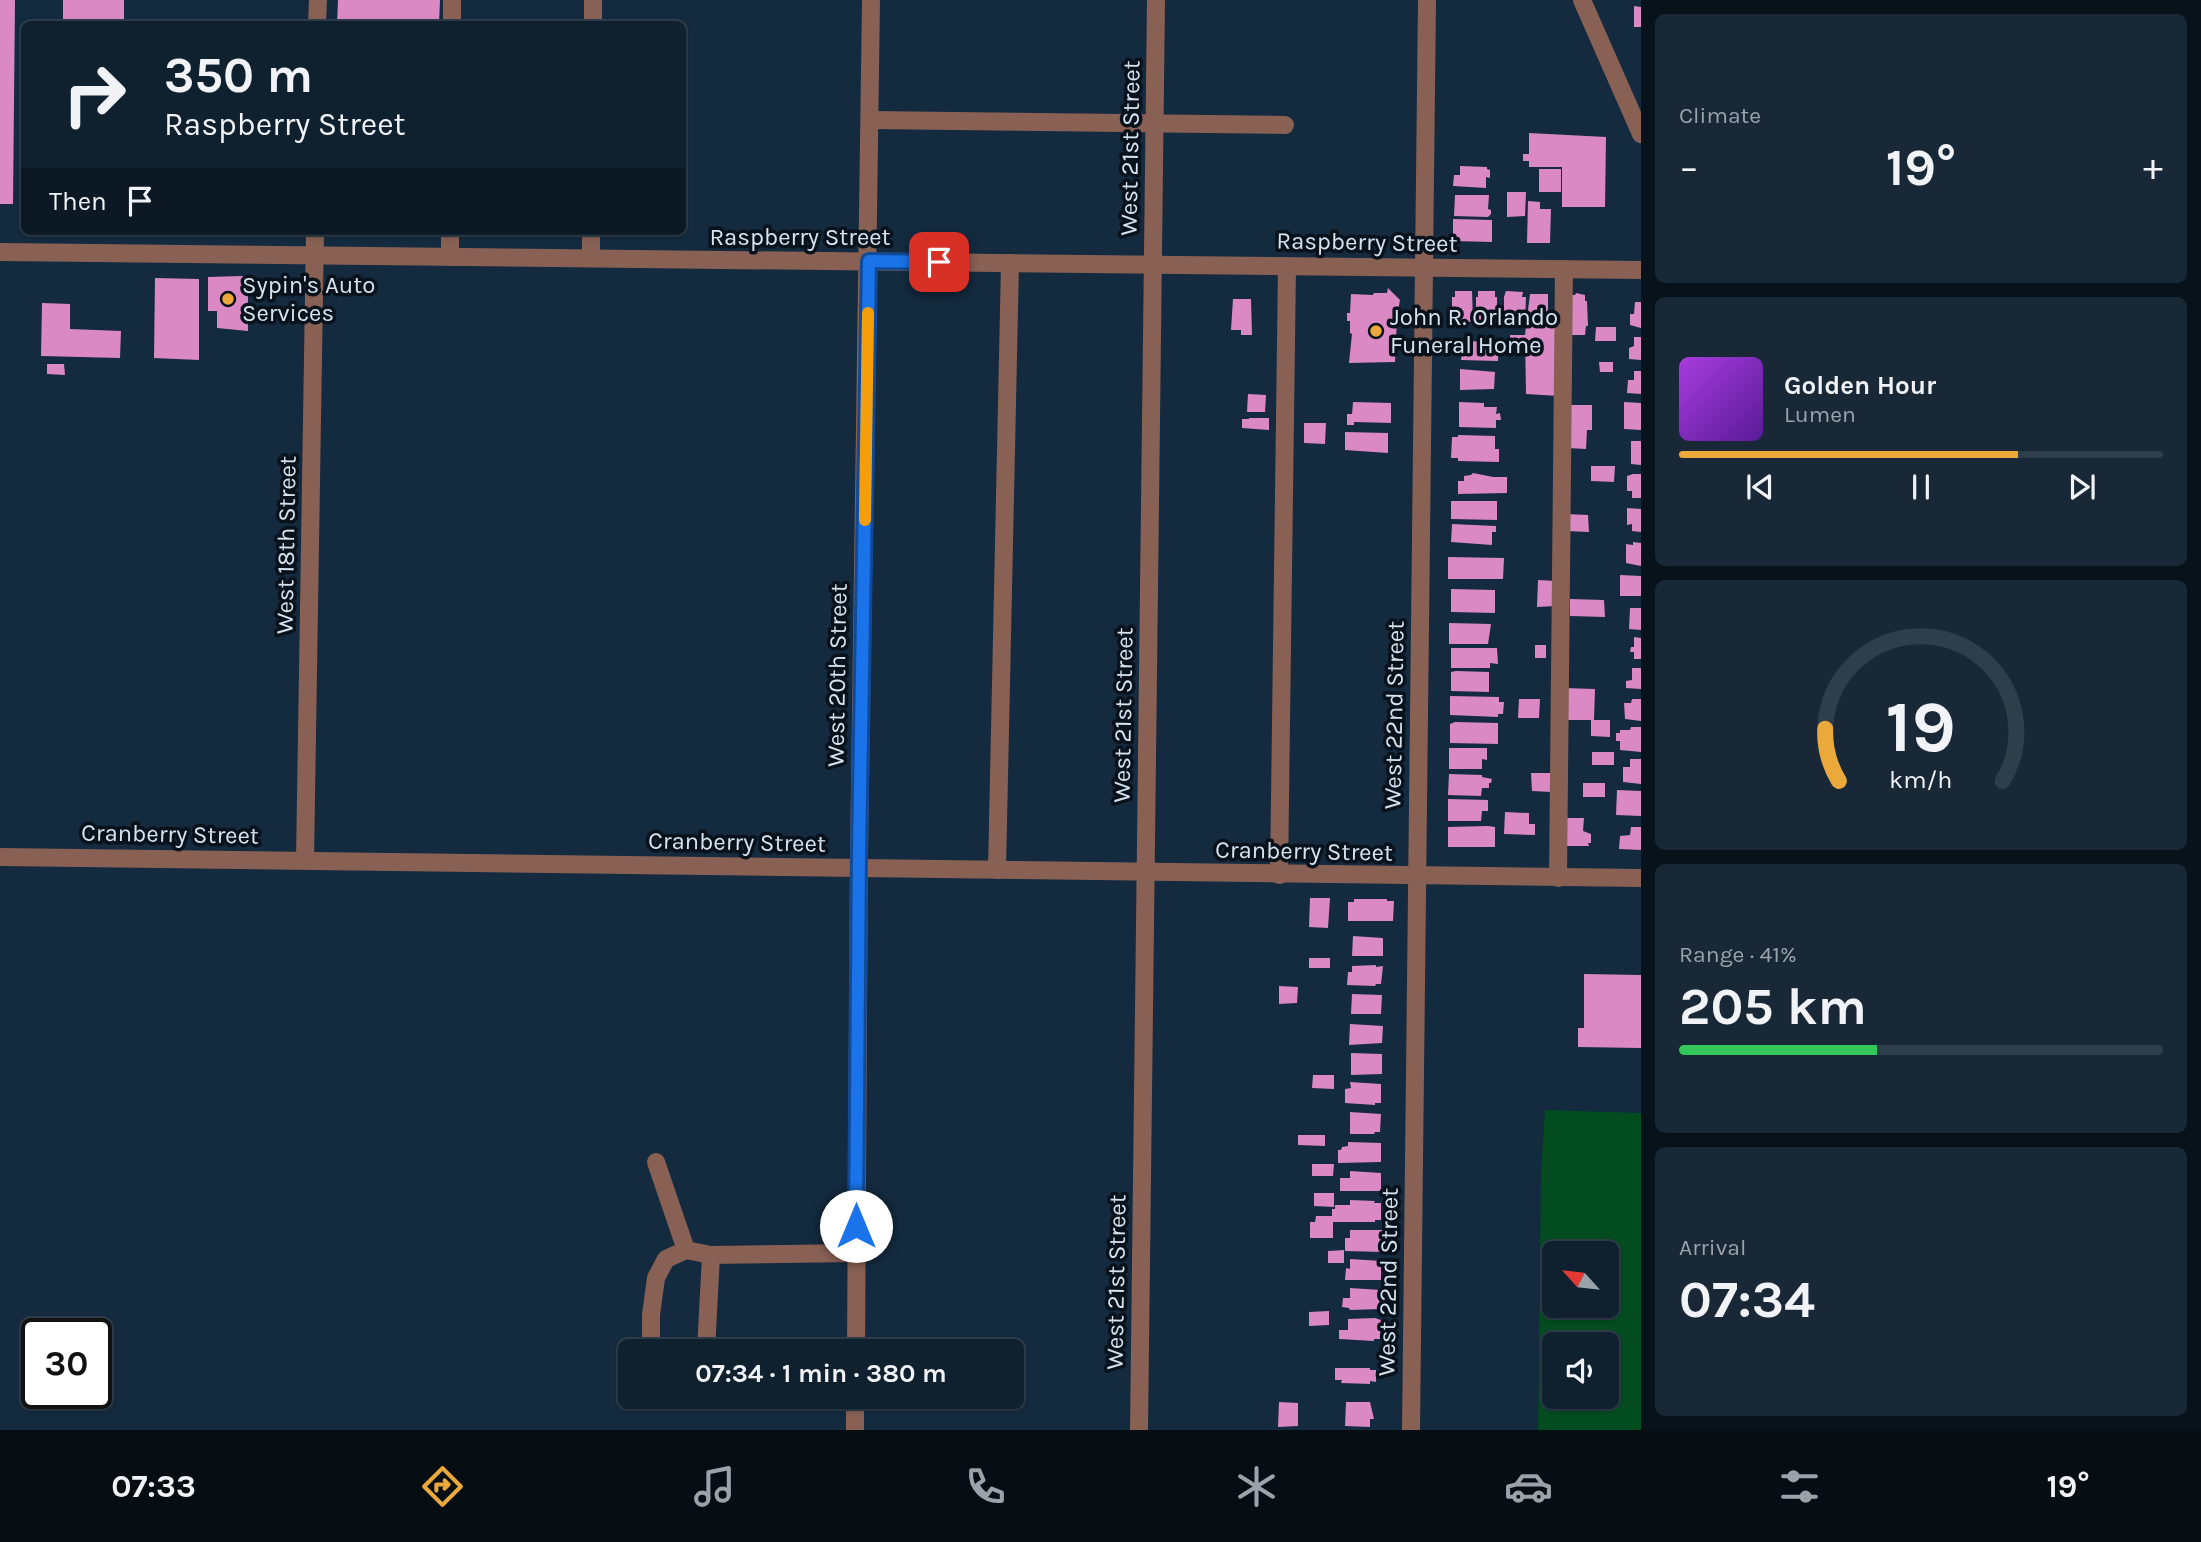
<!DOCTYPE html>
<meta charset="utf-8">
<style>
:root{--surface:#0f202f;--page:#182837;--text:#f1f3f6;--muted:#9ba3aa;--line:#2f3e4b;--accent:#eca93b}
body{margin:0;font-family:Karla,sans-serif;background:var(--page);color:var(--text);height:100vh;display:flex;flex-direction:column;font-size:26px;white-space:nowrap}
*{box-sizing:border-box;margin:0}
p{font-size:23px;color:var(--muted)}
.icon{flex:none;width:38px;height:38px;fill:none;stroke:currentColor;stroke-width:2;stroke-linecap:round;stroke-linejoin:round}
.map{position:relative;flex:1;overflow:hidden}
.details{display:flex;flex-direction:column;gap:14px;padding:14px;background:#08121a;width:560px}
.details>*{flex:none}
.banner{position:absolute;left:21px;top:21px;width:665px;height:214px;border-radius:10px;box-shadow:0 2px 5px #0004,0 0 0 2px var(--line);background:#0f202f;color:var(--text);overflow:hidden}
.needle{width:46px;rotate:297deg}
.tools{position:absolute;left:1542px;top:1241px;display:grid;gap:14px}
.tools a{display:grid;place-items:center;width:77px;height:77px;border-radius:10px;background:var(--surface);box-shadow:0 2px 5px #0004,0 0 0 2px var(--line);font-size:35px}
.speed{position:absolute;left:21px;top:1318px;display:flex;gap:14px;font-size:35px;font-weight:700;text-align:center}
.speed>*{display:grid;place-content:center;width:91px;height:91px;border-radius:50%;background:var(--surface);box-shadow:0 2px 5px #0004,0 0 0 2px var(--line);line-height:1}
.speed .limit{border:4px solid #111;border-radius:10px;background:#fff;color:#111}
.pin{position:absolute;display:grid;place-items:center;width:60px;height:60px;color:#fff;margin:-30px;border-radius:14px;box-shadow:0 4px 10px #0006}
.me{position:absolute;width:77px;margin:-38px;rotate:0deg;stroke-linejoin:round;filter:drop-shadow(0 0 5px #0008)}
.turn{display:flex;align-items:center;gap:24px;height:147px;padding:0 28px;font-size:32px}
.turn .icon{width:91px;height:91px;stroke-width:2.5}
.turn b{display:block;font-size:49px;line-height:60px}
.then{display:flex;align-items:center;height:66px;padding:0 28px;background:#0003;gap:14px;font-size:26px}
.big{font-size:52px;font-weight:700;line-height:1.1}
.details .card{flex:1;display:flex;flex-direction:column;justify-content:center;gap:10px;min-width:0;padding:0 24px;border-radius:10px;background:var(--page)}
.details .dial{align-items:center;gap:0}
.dial svg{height:182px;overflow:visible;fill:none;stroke:var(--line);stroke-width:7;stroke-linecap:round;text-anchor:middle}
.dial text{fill:var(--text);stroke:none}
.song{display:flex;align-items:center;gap:21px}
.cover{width:84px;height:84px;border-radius:10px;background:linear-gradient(135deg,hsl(280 70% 55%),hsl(270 70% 35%))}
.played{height:7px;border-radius:4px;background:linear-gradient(90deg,var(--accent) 70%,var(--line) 70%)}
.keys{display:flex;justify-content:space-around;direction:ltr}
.heat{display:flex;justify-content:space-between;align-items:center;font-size:38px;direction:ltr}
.charge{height:10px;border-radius:5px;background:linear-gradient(90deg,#34c759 41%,var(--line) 0)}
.trip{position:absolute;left:618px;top:1339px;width:406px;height:70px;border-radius:10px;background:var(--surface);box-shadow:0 2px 5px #0004,0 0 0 2px var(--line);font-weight:700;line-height:70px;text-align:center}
.tabs{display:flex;height:112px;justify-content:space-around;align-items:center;background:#060d13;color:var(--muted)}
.tabs .icon{width:49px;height:49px}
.tabs .current{color:var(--accent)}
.tabs b{font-size:32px;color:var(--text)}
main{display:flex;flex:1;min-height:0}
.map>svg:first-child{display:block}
</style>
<main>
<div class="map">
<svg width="1641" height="1430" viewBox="0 0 1641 1430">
<rect width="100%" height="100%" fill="#142a3f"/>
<path fill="#024c20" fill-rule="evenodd" d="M1545,1110L1641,1113V1430H1538L1541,1171ZM1554,1253H1606V1306H1554ZM1554,1344H1606V1396H1554Z"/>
<g fill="#da89c5">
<path d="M0,0H15L13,204H0Z"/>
<rect x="63" y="0" width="61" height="24"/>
<path d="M338,0H440L439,24H337Z"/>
<path d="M1634,6L1641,7V27H1634Z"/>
<path d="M1529,133L1606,137L1605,207H1562V167H1529V161H1523V154H1529Z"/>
<path d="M1460,166L1487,167V169L1490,170V178L1486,177V188L1453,186L1454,175H1460Z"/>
<rect x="1539" y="169" width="22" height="23"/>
<path d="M1507,192H1526L1525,216L1507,217Z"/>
<path d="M1455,195H1489L1488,209L1491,210V214L1488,217L1454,216Z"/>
<path d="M1528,201L1540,202V209H1551L1550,243H1527Z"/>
<path d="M1453,219L1492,220V242L1453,241Z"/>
<path d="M242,276L248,277V331L217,328V311H208V277Z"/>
<path d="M155,278L199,279V360L154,358Z"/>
<path d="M1388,288L1400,300L1397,317L1395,362L1349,363L1352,334L1350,333V321H1347V313H1350L1351,294L1373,295L1374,293H1387Z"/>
<path d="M1455,291H1472L1473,322L1452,321V297H1455Z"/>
<path d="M1478,291H1495V297H1497V323L1476,322V297H1478Z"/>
<path d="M1506,291L1523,292L1522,297H1526L1525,323H1504V297Z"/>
<path d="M1576,293L1585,295V301H1587L1588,326H1586L1585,335H1568L1571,295H1575Z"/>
<path d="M1530,294H1548V324L1558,326L1559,396L1526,394L1525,335Z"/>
<path d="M1233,299H1251L1252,335H1241V330H1231Z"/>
<path d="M1635,302H1641V328L1630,325V314H1634Z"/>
<path d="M42,303L70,304V329L121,331L120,358L41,356Z"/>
<path d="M1596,327H1616V341H1595Z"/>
<path d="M1510,335H1525L1526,345L1510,344Z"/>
<path d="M1634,337H1641V360L1629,359V348L1634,346Z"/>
<path d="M1463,341L1499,342L1498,361L1461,360Z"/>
<path d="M1599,362H1613V372H1600Z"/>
<path d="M47,364H64L65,375L47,374Z"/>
<path d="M1460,369L1495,372L1494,389L1460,390Z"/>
<path d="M1634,371H1641V394L1627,393L1628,380H1634Z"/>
<path d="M1248,394L1266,395L1265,412H1247Z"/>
<path d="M1353,402L1391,403V423L1354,422V425H1347V414H1352Z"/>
<path d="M1459,402L1484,403V407H1497L1496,414L1500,413L1501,420H1496V428L1459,427Z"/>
<path d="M1624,402L1641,403V430L1624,429Z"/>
<path d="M1567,405H1592V430H1587L1586,449L1567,448Z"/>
<path d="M1249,418H1269V430L1242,428V419H1249Z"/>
<path d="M1304,423H1326L1325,444L1304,443Z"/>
<path d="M1345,432L1388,433V453L1345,450Z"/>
<path d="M1458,435L1495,436V449H1499V462L1458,461V458H1451L1452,437H1458Z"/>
<path d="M1631,441H1641V465L1631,464Z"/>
<path d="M1591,466H1615L1614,482L1591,481Z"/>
<path d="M1473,473L1493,477H1507V493L1458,494V481H1464V476L1471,475Z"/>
<path d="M1633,474H1641V498H1632V491H1627V476Z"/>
<path d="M1451,501H1497V520L1451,519Z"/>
<path d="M1627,508L1641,509V532L1632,531V524L1627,525Z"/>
<path d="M1566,514L1588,515L1589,532L1565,531Z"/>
<path d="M1452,524L1496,526V532H1492V545L1451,542Z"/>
<path d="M1633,542L1641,543V566L1626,563V544L1633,545Z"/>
<path d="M1448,557L1504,558L1503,579H1448Z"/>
<path d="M1620,575L1641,576V596H1620Z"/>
<path d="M1538,580L1556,581V606L1537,607Z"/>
<path d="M1451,589L1495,590V613L1451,612Z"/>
<path d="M1570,599L1604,600L1605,617L1570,616Z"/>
<path d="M1630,608H1641V630L1629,629Z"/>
<path d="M1449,623L1491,624L1488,644H1449Z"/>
<path d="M1634,637L1641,638V659H1634V652H1630L1631,647H1634Z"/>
<rect x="1535" y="645" width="11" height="13"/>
<path d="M1451,648H1497L1498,664L1490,663V668H1451Z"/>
<path d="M1632,668H1641V689L1626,688V681L1632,680Z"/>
<path d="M1456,671L1489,672V692L1451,691V672Z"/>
<path d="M1563,688L1595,689L1594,720H1610V737L1591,736V720H1563Z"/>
<path d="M1450,696L1499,697V702H1504L1503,714H1498V717L1450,715Z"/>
<path d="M1519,699H1540L1539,718H1518Z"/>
<path d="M1632,699H1641V721L1625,719L1624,703H1631Z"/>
<path d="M1455,722L1498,723V744L1450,743V724Z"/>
<path d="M1631,727H1641V752L1620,750V741H1616V733H1620V730H1630Z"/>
<path d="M1449,748H1487V760L1482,759V769H1449Z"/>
<rect x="1592" y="752" width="22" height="13"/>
<path d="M1630,759H1641V784L1623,782V767H1630Z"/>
<path d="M1531,773H1552L1551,792L1532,791Z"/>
<path d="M1449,774L1482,775V777L1492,779L1491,783H1489V788H1482L1481,796L1448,795Z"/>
<rect x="1583" y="783" width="22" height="14"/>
<path d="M1617,790L1641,791V816L1616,815Z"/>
<path d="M1448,799L1488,800V811H1482L1481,821H1448Z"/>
<path d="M1505,812L1529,813V824H1535V835L1504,834Z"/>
<path d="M1566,818H1584L1583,831L1591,834V843H1588L1589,846H1565Z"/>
<path d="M1488,826L1495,827V847H1448V827Z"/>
<path d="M1631,827H1641V850L1619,849L1620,836L1630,835Z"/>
<path d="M1310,898H1330L1328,928L1309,927Z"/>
<path d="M1354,899H1387V901H1394L1393,921H1348V902H1354Z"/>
<path d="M1353,936L1383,938V956H1352Z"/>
<rect x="1309" y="958" width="21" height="10"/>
<path d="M1376,965V967L1383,966L1381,984H1376L1375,986L1347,985L1348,972H1352V966Z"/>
<path d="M1584,974L1641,975V1048L1578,1047V1028H1584Z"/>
<path d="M1279,986L1298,987L1297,1003L1279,1004Z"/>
<path d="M1352,994L1382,995L1381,1014H1351Z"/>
<path d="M1350,1024L1383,1026L1382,1043L1349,1045Z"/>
<path d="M1351,1053L1382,1054V1074L1351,1075Z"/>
<path d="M1313,1075H1334V1089L1312,1088Z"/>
<path d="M1350,1082L1381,1084V1103H1375V1105L1345,1103V1089L1351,1088Z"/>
<path d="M1350,1112L1381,1114L1380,1132H1375L1374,1134H1350Z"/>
<path d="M1298,1135H1325V1146L1298,1145Z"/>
<path d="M1348,1142L1381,1143V1162L1338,1163V1150H1341L1342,1147L1348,1146Z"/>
<path d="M1312,1164H1334L1333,1176H1312Z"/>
<path d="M1350,1171L1381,1173V1191H1340V1178H1350Z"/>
<path d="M1314,1193H1334V1207L1314,1206Z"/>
<path d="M1350,1200L1375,1201L1374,1203H1381V1220H1375V1222H1333V1238H1310V1222H1315L1316,1216H1332V1209H1335V1205H1350Z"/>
<path d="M1350,1230H1382V1252L1345,1251V1238H1350Z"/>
<path d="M1344,1250V1263H1328V1251Z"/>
<path d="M1350,1259L1381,1261V1280H1345L1346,1268L1350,1269Z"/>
<path d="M1350,1288L1381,1290V1309L1350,1310L1349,1308L1342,1307L1343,1298H1350Z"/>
<path d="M1329,1311V1325L1309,1326V1312Z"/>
<path d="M1375,1318L1381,1320L1380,1339H1374V1341L1339,1339V1330H1348V1319Z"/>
<path d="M1335,1368H1370V1370H1376V1382L1370,1381V1384L1341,1383L1342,1380H1335Z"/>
<path d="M1279,1402L1298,1403V1426L1278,1427Z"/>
<path d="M1346,1402H1370L1374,1419H1370V1427L1345,1426Z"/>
</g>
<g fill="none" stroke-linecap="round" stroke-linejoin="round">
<g stroke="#886054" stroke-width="18">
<path d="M1582,0L1641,134"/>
<path d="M317,24L318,0"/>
<path d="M452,24V0"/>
<path d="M593,24V0"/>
<path d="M870,120L1285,125"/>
<path d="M0,252L1641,270"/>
<path d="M450,257V231"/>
<path d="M591,258V231"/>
<path d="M0,857L1641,878"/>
<path d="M305,860L315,231"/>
<path d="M997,870L1010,263"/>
<path d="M1279,875L1287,266"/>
<path d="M1558,878L1564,269"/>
<path d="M656,1162L686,1250"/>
<path d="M651,1351V1315L656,1278L666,1259L686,1250L711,1255L856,1253"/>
<path d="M706,1351L711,1255"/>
<path d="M856,1351L859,853L871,0"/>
<path d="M855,1430V1396"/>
<path d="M1139,1430L1156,0"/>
<path d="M1411,1430L1427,0"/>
</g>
</g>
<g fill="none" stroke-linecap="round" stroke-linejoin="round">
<defs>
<path id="route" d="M856,1226L859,853L869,261L939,262"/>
</defs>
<use href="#route" stroke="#114b97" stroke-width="18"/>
<use href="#route" stroke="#1a73e8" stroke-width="12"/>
<path stroke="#f59e0b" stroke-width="12" d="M865,520L868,313"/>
</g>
<g fill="#eca93b" stroke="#09121b" stroke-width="2.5">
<circle cx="228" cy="299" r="7"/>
<circle cx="1376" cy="331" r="7"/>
</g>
<g text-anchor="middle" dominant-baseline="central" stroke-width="7" stroke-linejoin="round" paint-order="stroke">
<g font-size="24" fill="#d5e3f1" stroke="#09121b">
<text transform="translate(1130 148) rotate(-89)">West 21st Street</text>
<text x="800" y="237">Raspberry Street</text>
<text transform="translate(1367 242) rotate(1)">Raspberry Street</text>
<text transform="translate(286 545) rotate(-89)">West 18th Street</text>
<text transform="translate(837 675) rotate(-89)">West 20th Street</text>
<text transform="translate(1123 715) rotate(-89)">West 21st Street</text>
<text transform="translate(1394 715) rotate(-89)">West 22nd Street</text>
<text transform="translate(170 834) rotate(1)">Cranberry Street</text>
<text transform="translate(737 842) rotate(1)">Cranberry Street</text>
<text transform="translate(1304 851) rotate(1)">Cranberry Street</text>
<text transform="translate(1116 1282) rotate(-89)">West 21st Street</text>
<text transform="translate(1388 1282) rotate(-89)">West 22nd Street</text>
</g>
<g font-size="24" fill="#d5e3f1" stroke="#09121b" text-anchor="start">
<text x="242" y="285">Sypin's Auto<tspan x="242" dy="28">Services</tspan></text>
<text x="1390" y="317">John R. Orlando<tspan x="1390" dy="28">Funeral Home</tspan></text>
</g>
</g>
</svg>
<div class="tools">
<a><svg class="needle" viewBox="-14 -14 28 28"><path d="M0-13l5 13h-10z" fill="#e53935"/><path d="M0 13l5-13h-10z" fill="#9ba3aa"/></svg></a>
<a><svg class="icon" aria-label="sound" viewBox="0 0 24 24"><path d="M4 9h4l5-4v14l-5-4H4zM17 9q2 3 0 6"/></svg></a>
</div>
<div class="speed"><div class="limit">30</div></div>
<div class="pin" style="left:939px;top:262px;background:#d93025"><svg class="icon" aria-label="arrive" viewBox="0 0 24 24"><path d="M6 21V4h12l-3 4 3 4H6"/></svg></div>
<svg class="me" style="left:856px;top:1226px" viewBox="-20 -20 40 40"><circle r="19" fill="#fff"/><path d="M0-13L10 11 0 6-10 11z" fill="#1a73e8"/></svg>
<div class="trip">07:34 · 1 min · 380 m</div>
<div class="banner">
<div class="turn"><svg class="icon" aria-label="right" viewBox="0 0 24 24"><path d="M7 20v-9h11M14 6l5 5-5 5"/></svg><div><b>350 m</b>Raspberry Street</div></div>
<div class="then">Then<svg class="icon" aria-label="arrive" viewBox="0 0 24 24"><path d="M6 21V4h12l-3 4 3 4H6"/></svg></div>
</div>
</div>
<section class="details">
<div class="card"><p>Climate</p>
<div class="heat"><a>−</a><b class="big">19°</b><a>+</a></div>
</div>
<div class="card">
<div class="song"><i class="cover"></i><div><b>Golden Hour</b><p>Lumen</p></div></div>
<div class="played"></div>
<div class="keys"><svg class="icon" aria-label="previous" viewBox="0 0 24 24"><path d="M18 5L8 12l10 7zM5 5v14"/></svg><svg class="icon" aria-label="pause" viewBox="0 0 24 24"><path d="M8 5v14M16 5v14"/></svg><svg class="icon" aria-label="next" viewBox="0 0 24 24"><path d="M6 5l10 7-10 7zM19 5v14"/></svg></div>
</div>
<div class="card dial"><svg viewBox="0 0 100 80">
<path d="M14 69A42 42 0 1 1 86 69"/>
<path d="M14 69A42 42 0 0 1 8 46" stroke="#eca93b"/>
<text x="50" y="56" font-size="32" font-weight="700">19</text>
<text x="50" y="72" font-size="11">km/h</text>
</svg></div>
<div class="card"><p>Range · 41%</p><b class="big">205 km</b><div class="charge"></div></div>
<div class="card"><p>Arrival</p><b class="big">07:34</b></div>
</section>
</main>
<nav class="tabs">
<b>07:33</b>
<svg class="icon current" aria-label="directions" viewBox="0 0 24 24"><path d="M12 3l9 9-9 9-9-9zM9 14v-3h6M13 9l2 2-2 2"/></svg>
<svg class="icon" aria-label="music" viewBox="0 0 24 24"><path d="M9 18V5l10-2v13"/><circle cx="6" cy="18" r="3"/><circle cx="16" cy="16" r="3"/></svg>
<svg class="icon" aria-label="phone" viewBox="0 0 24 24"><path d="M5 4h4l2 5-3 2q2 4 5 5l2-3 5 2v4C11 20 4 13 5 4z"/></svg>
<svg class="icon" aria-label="climate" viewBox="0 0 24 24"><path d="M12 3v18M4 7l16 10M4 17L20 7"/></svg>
<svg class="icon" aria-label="car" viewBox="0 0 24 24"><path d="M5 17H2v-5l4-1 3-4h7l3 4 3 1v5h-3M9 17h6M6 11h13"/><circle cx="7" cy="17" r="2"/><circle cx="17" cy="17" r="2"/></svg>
<svg class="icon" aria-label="filters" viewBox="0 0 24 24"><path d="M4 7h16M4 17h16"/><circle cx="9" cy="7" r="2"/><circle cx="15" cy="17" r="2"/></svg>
<b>19°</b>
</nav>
